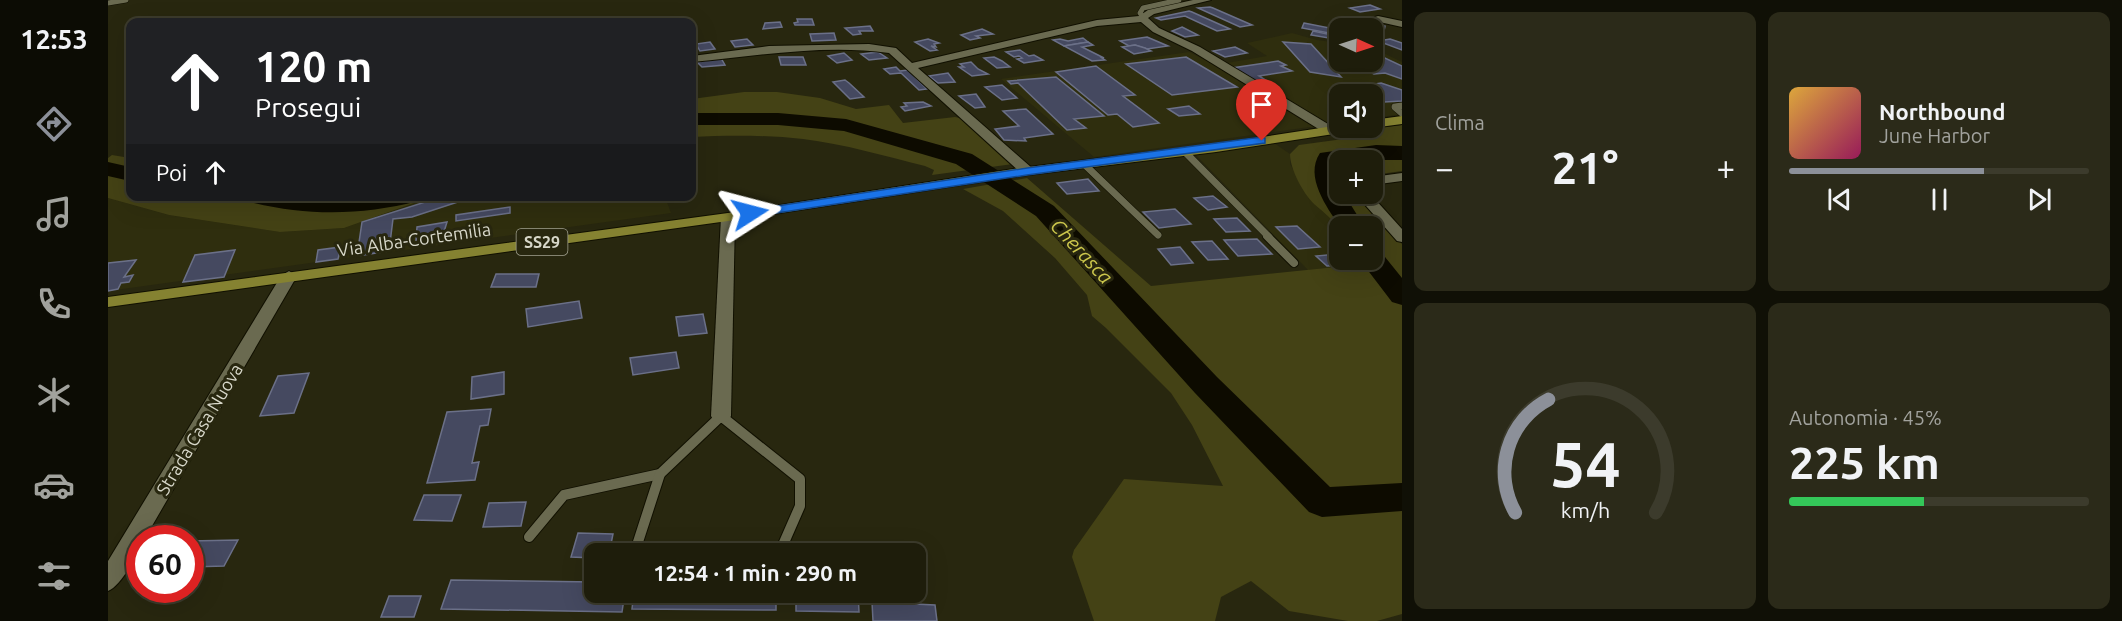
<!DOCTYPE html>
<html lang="it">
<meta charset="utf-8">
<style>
:root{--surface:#1e1d0b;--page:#2b2a19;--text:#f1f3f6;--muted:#a1a29d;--line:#3c3b2c;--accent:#8c9099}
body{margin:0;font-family:Ubuntu,sans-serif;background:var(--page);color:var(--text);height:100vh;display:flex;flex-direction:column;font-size:22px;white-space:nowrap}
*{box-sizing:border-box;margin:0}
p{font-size:20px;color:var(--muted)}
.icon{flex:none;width:33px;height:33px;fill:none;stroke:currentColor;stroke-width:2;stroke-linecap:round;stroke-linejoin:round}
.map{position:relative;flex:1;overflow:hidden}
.panel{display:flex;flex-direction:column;gap:12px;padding:12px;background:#101006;width:720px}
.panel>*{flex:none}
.guide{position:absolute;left:18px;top:18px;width:570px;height:183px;border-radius:12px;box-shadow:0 6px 24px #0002,0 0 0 2px var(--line);background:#202124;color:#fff;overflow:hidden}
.needle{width:39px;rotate:93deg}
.buttons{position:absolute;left:1221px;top:18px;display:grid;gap:12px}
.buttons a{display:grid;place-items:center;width:54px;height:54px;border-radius:12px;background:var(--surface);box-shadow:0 6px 24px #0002,0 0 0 2px var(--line);font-size:30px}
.speed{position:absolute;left:18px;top:525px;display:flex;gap:12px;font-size:30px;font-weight:700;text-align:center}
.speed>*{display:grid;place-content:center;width:78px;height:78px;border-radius:50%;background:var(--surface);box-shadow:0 6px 24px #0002,0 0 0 2px var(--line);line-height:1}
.speed .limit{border:9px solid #d22;background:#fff;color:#111}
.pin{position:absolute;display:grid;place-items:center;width:51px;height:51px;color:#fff;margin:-62px -26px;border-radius:50% 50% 50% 0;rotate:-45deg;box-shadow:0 0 6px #0007}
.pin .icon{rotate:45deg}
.me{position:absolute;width:66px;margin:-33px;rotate:81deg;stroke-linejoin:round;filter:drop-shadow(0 0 4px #0008)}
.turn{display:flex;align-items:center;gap:21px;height:126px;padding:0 30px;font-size:27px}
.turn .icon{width:78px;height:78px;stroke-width:2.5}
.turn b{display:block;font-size:42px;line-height:51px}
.then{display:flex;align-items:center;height:57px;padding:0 30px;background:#0003;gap:12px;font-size:22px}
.big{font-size:45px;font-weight:700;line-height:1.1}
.panel .tile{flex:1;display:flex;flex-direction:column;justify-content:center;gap:9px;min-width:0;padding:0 21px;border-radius:12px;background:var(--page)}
.panel .dial{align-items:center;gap:0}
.dial svg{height:156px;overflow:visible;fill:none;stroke:var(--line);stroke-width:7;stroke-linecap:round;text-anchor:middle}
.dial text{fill:var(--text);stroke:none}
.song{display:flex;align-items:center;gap:18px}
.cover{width:72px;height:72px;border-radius:9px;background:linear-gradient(135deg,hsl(40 70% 55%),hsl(330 70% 35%))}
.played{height:6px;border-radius:3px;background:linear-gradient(90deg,var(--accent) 65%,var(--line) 65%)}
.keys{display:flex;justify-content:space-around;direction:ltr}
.heat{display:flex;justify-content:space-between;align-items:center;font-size:33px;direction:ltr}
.charge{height:9px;border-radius:4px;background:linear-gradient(90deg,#34c759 45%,var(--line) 0)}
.panel .tiles{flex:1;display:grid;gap:12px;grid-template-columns:repeat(2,1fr)}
.trip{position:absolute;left:476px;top:543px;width:342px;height:60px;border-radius:12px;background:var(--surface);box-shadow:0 6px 24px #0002,0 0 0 2px var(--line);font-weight:700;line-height:60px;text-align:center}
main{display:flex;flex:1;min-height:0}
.tabs{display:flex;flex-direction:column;width:108px;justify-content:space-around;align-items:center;background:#0c0c04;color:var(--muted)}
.tabs .icon{width:42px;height:42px}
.tabs .active{color:var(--accent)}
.tabs b{font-size:27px;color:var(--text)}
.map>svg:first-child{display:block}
</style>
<main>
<nav class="tabs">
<b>12:53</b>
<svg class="icon active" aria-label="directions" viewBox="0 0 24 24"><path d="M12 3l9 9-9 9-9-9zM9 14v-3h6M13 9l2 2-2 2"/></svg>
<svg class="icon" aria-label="music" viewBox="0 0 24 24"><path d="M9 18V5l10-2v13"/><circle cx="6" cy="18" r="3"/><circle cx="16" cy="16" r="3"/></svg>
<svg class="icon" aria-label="phone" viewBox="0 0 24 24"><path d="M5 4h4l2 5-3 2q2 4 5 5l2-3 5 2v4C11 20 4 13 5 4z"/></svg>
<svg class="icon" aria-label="climate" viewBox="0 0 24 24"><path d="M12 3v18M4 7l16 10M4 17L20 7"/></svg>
<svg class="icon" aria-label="car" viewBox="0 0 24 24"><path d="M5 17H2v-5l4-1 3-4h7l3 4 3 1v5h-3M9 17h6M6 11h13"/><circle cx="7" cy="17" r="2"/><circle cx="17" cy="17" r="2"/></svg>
<svg class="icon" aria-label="filters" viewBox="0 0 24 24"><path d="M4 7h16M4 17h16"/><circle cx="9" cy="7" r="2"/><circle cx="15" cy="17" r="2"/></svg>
</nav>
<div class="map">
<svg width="1294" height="621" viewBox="0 0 1294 621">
<rect width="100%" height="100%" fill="#28270f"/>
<g fill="#2f2e0e">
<path d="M1184,33L1209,40L1231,43L1232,62H1264L1265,48L1294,62V114L1265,118L1264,94H1232L1231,123L986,157L893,79L1081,52L1107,65L1159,56L1139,43Z"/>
<path d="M1166,143L1182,154V164L1204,202L1227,222L1231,232L1232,260H1245L1247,265L1200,270L1088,155Z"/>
<path d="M323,197H557L563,213L0,291V198L61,215L172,232L236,228Z"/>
</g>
<g fill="#444215">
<path d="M636,92H669L712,98L748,109L781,105L795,123L847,117L856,119L905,164L824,175L826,170L817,166C777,156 736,144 695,139C658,135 620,135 584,137V99Z"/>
<path d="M1294,125V171L1265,175L1264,160H1232V194H1251V196L1294,244V614L1269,621H1240L1181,611L1143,581L1113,597L1107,621H986L964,557L966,550L1016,479L1115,486L1084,425L1063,393L998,328L984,316L979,295L947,258L895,211L855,189L919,178L1043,286L1247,265L1245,260H1264V226H1232L1231,232C1226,219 1216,213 1206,204C1195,193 1182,169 1182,154L1191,145L1272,134L1268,128Z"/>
<path d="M4,155L22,158V196L323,197L236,228L172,232L61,215L0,198V158Z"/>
</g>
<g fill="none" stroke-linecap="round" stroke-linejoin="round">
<g fill="#0d0b00" fill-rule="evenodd">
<path d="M584,113H670L738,119L864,154L946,206L1109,377L1222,487L1294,483V511L1214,517L1201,512L1087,393L928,216L848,164L736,131L670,125H584Z"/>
<path d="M1268,145L1294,146V160H1232L1230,183L1232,194H1236L1256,226L1232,227C1219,207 1196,177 1212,153Z"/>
<path d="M0,162L22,167V181L0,176Z"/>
<path d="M134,196L224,199L314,196L310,201C252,216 196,216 138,201Z"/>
<path d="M1264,250L1273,252L1294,278V305L1284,302L1252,260H1264Z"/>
</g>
</g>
<g fill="#454960" stroke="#6b7088" stroke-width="1.5">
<path d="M1262,5L1272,9L1252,12L1242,8Z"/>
<path d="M1102,7L1105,8L1144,25L1132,27L1090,8Z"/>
<path d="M1081,11L1084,12L1122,29L1109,31L1077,16L1053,20L1048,18Z"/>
<path d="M689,19H704L706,25H687L686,23L690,22Z"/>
<path d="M1248,21L1277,26L1276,31L1247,26Z"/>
<path d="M672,22L674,27L655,29L657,23Z"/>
<path d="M1196,23L1232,30V35L1194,28Z"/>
<path d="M762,26L765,31H751L753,34L745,35L737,28Z"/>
<path d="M1074,27L1090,35L1077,37L1064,31Z"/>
<path d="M874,29L885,34L868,36L872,38L862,40L853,35Z"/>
<path d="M1205,31L1229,36L1221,38L1203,35Z"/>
<path d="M726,33L728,40L704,41L702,34Z"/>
<path d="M1039,37L1060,46L1039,49L1027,45L1021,46L1012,41Z"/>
<path d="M975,38L980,42L956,46L945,40L952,39L960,41Z"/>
<path d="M639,39L645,45L627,47L623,41Z"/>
<path d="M820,39L831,43L826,44L828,47L823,46L829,50L822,51L807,42Z"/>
<path d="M1282,39L1294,43V50L1270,41Z"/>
<path d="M602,42L607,49L592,51L588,44Z"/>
<path d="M980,42L985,45L974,47L996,58H994L997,60L984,61L956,46Z"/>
<path d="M1175,42L1203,44L1233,77L1202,72Z"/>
<path d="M1027,45L1037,48L1043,51L1026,54L1014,47Z"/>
<path d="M1127,47L1139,53L1117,57L1105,51Z"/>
<path d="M912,50L921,56L926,55L935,60L916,63L909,59L914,58L911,56L906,57L898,52Z"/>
<path d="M770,52L779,58L761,60L753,54Z"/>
<path d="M1264,52L1294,66V79L1277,73L1266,74L1241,62H1264Z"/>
<path d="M736,53L744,60L729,63L720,56Z"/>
<path d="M671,57H695L698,65H673Z"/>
<path d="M886,57L894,61L902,67L889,68L876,58Z"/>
<path d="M1078,57L1129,87L1064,95L1018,64Z"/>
<path d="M613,58L617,65L594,67L589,62Z"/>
<path d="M1170,61L1178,65L1173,66L1184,71L1151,76L1159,81L1148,82L1124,68Z"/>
<path d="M863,62L870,69L880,74L864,76L851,67H856L852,64Z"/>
<path d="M988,66L1027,95L1015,96L1051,123L1025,127L1009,114L1000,115L948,72Z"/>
<path d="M788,67L792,71L800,70L819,89L811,90L793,73L782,74L776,69Z"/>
<path d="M840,73L847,82L830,83L821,76Z"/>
<path d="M948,77L996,116L966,119L978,128L959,130L910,83L903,84L900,81Z"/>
<path d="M737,80L741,83L756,97L742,99L725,82Z"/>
<path d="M1273,83L1294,90V101L1276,102L1261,85Z"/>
<path d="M894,85L909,98L894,100L877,87Z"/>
<path d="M868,94L877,107L867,108L851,96Z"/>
<path d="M815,102L823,106L797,111L793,107L799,106L796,103Z"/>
<path d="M1081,106L1092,114L1071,116L1060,109Z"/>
<path d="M918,109L945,134L916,138L918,141L896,140L887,129L911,126L895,111Z"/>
<path d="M980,179L991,191L959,194L949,183Z"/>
<path d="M336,196L365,197L304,217L285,219L281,251L249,256L254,222Z"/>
<path d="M1105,196L1119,207L1100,210L1086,198Z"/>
<path d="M402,207V213L348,221V215Z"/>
<path d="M1067,209L1083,224L1051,228L1035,212Z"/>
<path d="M1129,218L1142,231L1118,232L1106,219Z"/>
<path d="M339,222L335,235L308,240L309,227Z"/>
<path d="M1189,226L1212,247L1190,249L1168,227Z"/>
<path d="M1149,239L1164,254L1130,256L1116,240Z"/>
<path d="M1104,241L1120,259L1100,260L1084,242Z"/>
<path d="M233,247L230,259L208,262L210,250Z"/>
<path d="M1072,247L1085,263L1063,265L1050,249Z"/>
<path d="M127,250L116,277L75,282L87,255Z"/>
<path d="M1230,254L1232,260H1236L1241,265L1219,266L1208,256Z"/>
<path d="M28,260L16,277L25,275L21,282L13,283L10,289L0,291V263Z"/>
<path d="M388,274H431L428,287H383Z"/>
<path d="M471,301L474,318L420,327L418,309Z"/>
<path d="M595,314L599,333L571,336L568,317Z"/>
<path d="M568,352L571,368L525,375L522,358Z"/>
<path d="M396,372V394L363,399L364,377Z"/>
<path d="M201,373L186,413L152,416L170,376Z"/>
<path d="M383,409L380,425L372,426L364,463L371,462L367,480L319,483L339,412Z"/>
<path d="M316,495H353L344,521L306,520Z"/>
<path d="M418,502L413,526L375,527L381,503Z"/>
<path d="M470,533L505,534L501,554H486V558L463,557Z"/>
<path d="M130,540L116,566L82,567V541Z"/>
<path d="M343,580L486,582V592H517L514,612L333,609Z"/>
<path d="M526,592H668V610L524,609Z"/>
<path d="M688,592H750L751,612L688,611Z"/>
<path d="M281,596H313L306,617H273Z"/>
<path d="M764,602L827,605L829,621H765Z"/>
</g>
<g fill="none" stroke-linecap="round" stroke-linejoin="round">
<defs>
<g id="service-far3">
<path d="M0,3L18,0"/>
<path d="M1035,17L1032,13L1035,8L1071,0"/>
</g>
<g id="service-far2">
<path d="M1294,106L1287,107L1294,113"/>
<path d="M1077,152L1161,237"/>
<path d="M976,164L1050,235"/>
</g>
<path id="service-far1" d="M1159,236L1186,263"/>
<g id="service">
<path d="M421,537L456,495L552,474"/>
<path d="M529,545L552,474L613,416L692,479V506L671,554"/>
</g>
<g id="minor">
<path d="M1085,0H1103L1046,14L1040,18L1051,28L1092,47L1225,127V133H1217L1084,51L1045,32L1033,22L989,26L810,68L924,168L926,171L919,175L914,174L781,53C715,44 649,56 584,62V56L661,46L761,44L788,48L804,63L989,20L1031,16L1040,10Z"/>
<path d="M1270,16L1294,21V27L1267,21V17Z"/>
<path d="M1294,173V181L1264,185V177Z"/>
<path d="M1264,193L1265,197L1294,229V242L1289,241L1251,198V194Z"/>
<path d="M620,213L627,217L623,416L620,421L613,423L606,421L603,416L613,217Z"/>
</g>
<path id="tertiary" d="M181,271L189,276L37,538H32C32,553 13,586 0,591V561L173,276Z"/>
<g id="primary">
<path d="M1294,116V124L1264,128V120Z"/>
<path d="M1232,125V128H1245L1239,132L1108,152L912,176L620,221L0,307V297L620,213L912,168L1108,144Z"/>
</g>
</defs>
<use href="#service-far3" stroke="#111000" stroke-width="6"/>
<use href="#service-far2" stroke="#111000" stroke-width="8"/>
<use href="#service-far1" stroke="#111000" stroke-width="10"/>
<use href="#service" stroke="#111000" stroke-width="12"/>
<use href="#minor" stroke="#111000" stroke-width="2"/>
<use href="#tertiary" stroke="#111000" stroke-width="2"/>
<use href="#primary" stroke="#111000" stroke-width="2"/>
<use href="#service-far3" stroke="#6a6a50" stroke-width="5"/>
<use href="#service-far2" stroke="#6a6a50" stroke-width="7"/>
<use href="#service-far1" stroke="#6a6a50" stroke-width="8"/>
<use href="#service" stroke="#6a6a50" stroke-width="10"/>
<use href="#minor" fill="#6a6a50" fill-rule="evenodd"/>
<use href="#tertiary" fill="#6a6a50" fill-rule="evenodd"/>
<use href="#primary" fill="#858231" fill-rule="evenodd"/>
</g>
<path fill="#1a73e8" stroke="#114b97" stroke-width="1.5" d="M1154,137L1157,138V143L919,175L642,217L636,213L642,210L919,168Z"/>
<g text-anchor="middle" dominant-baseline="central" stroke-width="6" stroke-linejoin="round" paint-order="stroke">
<rect fill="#28270f" stroke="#a2a291" stroke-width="1.5" x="408.5" y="229" width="51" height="26" rx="4.5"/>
<g font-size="16" font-weight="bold" fill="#d7d7c9">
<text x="434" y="242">SS29</text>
</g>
<g font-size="18" fill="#d7d7c9" stroke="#28270f">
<text transform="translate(306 239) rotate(-8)">Via Alba-Cortemilia</text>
<text transform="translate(91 429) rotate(-59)">Strada Casa Nuova</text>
</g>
<g font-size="20" font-style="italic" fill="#ccc74c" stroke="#28270f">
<text transform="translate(974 251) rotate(47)">Cherasca</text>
</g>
</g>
</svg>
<div class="buttons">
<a><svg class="needle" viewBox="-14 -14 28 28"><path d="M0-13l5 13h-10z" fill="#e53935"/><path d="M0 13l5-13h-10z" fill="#a1a29d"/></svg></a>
<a><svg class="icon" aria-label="sound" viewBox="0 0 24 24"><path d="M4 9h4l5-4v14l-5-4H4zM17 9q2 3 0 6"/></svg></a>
<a>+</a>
<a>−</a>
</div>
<div class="speed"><div class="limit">60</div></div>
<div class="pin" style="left:1154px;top:141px;background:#d93025"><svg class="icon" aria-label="arrive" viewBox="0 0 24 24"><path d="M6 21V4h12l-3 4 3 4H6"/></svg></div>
<svg class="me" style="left:642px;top:213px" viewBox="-20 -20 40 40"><path d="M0-17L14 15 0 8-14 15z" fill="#1a73e8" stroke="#fff" stroke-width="4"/></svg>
<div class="trip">12:54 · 1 min · 290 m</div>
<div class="guide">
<div class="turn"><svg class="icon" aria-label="ahead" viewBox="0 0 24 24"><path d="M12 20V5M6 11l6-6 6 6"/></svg><div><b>120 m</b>Prosegui</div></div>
<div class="then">Poi<svg class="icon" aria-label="ahead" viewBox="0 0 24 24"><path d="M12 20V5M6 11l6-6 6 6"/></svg></div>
</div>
</div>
<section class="panel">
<div class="tiles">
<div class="tile"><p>Clima</p>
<div class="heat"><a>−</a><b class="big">21°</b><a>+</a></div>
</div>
<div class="tile">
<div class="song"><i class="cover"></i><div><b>Northbound</b><p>June Harbor</p></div></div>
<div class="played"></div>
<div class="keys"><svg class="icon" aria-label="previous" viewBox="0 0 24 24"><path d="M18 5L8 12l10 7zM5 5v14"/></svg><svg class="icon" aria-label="pause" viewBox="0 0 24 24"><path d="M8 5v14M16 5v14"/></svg><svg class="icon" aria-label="next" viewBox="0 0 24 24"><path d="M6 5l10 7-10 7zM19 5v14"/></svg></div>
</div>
<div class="tile dial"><svg viewBox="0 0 100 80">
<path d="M14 69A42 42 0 1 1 86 69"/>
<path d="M14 69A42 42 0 0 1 31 11" stroke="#8c9099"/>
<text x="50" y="56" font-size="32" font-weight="700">54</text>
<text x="50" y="72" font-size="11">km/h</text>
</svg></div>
<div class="tile"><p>Autonomia · 45%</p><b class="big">225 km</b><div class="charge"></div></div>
</div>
</section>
</main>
